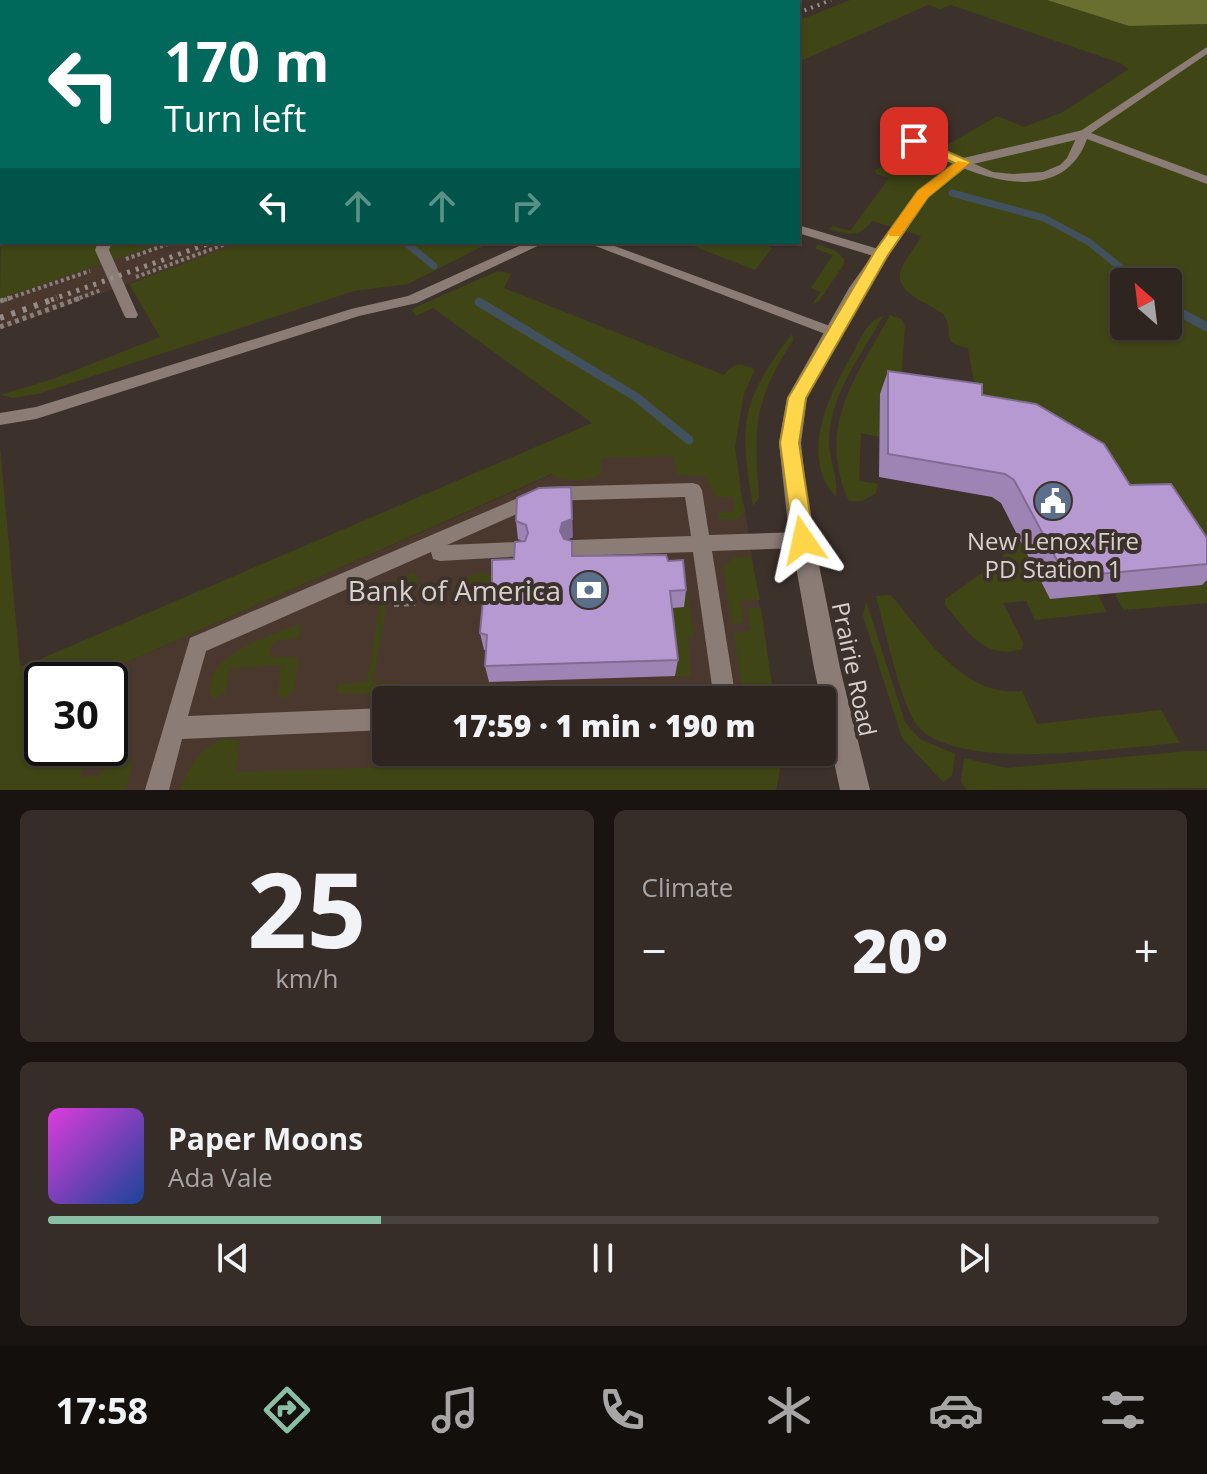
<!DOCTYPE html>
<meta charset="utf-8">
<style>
:root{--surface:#2e2520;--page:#362d29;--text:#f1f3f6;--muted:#a7a5a5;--line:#49423e;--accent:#8abfa5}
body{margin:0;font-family:"Open Sans",sans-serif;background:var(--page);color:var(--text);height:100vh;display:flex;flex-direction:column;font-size:30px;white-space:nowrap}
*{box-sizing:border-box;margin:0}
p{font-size:26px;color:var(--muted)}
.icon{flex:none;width:44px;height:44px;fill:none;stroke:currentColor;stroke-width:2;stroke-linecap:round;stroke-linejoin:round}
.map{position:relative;height:790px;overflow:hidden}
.panel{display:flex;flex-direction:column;gap:20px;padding:20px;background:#191412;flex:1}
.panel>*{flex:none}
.top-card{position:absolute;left:0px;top:0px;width:800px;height:244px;box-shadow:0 2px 6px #0004,0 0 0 2px var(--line);background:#00695c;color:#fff;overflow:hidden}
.needle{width:52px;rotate:332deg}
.controls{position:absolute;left:1110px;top:268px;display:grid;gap:16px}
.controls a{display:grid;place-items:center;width:72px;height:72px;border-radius:8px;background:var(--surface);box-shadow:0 2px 6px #0004,0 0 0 2px var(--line);font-size:40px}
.speed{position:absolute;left:24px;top:662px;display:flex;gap:16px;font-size:40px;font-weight:700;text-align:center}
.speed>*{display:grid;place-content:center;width:104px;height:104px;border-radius:50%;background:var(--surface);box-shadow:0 2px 6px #0004,0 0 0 2px var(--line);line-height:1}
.speed .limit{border:4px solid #111;border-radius:12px;background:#fff;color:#111}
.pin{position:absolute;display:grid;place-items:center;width:68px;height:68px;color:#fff;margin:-34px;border-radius:16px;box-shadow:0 4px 12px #0006}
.me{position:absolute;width:88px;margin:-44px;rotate:349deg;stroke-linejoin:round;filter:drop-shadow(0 0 6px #0008)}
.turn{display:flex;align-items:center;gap:28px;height:168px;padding:0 32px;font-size:36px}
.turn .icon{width:104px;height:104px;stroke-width:2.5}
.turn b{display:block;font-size:56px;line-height:68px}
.lanes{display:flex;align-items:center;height:76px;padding:0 32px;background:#0003;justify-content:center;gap:40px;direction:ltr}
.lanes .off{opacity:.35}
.big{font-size:60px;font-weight:800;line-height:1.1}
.panel .widget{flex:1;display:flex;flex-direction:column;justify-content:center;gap:12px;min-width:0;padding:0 28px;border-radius:12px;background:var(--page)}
.panel .dial{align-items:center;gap:0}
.dial b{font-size:104px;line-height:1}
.song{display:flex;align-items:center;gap:24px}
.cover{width:96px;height:96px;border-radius:12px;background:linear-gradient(135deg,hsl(300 70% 55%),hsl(220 70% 35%))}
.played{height:8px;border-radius:4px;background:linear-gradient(90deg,var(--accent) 30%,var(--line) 30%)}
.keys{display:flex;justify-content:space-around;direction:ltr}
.heat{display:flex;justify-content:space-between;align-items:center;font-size:44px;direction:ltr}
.panel .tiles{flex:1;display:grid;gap:20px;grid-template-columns:1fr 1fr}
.widget:last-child{grid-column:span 2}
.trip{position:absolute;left:372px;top:686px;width:464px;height:80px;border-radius:8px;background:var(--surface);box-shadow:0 2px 6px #0004,0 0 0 2px var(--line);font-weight:800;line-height:80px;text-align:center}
.tab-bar{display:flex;height:128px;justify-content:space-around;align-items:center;background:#120f0d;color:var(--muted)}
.tab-bar .icon{width:56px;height:56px}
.tab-bar .current{color:var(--accent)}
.tab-bar b{font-size:36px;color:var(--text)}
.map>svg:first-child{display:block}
</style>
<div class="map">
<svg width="1207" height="790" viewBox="0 0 1207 790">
<rect width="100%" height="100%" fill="#3d312b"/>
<g fill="#4a382e">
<path d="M135,242H243L0,330V287Z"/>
<path d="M0,449L20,666L42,700V748H110V680H87L599,454L675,452L744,504L774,700H386V752H783L776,790H0Z"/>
</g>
<g fill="#404516" fill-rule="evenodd">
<path d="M469,0H799L465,2Z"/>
<path d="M850,0H1047L1129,26L1207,24V603L1124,610L1114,593L1201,585L977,400L968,348C938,342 956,335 944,315C932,304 892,293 901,270C905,258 916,247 921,236L872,221C860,238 847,235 829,229L833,226L850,231L889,178L876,174L875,170L892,161L908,168L997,116L1024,127L1063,112L1129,69L1120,63L951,5L940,9L928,5L798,62V21ZM1124,282H1168V326H1124Z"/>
<path d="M2,152V242H165L0,299Z"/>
<path d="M242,242H491L408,284L354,291L38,394L13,398L0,395L53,379L160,337L129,284Z"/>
<path d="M683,242H754L772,248L755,270Z"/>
<path d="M817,244L836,251L844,259V264L819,301L813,304L820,292L811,288L833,255L816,249Z"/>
<path d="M498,271L511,274L504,288L724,375C735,362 739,363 755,369L744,394L735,447L744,513L736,520L719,519L717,513L734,511L732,497H715L706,476L677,475L673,456L602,458L601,474C592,482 562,482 552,474L87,680H42V748H45L46,758L71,748H92L80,777L101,775L114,742L119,740C136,757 132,768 126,790H0V448L20,666H24L592,423L433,308L416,316L412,310L416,307Z"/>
<path d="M890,315L901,319L905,326L900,397L879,437L861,433L859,481L878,484L876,493L862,501H849C816,427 855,379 890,315Z"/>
<path d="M883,316C861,356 830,394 829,441C829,460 839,480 836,497C798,455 830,393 853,353C860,340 867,320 883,316Z"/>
<path d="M792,334L793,340C753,403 754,425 759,498L753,506C739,423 740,402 792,334Z"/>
<path d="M1017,535L1050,599L1098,595L1107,612L1035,620L1026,601L1003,603L1023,643L1022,649C983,660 968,631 945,605V599L1000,560Z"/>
<path d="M735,557H751L760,600H741L743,623L732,624L723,567Z"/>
<path d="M683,568L694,636L688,637L691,677L675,676L668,608Z"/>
<path d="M412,573L419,578C414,593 402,590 389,592L373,682L402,683L401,688L386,693L338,694V684L367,682L380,601L353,603V600Z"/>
<path d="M478,573L494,575L495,602L490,590L459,594L455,591L459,580Z"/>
<path d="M891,595C924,634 963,698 1022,691L1037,724L1161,710L1180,743C1122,747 955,774 917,725C901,705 884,624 876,596Z"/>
<path d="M866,601L905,722L920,739L955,754L952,776L943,782L902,738L863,616Z"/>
<path d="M747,608H761L774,700H744L734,634L750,630Z"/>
<path d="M296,625H301L299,638L274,641L269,657H297L299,662L292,694L284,698L278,695L281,665L231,668L225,693L214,699L210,695C205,653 266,638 296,625Z"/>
<path d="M224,738L240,741L236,772L384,767L388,752H411L412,766L575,761L576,752H594L595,760L783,753L776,790H180C190,764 198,750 224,738Z"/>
<path d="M1188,751H1207V788L967,790L961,782L964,758L1007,768Z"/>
</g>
<path fill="#686f31" d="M1047,0H1207V24L1129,26Z"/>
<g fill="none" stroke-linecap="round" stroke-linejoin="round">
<g stroke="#41515d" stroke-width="7">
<path d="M952,193L1044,218L1089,242L1138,282"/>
<path d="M405,242L434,266"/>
</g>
<g stroke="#41515d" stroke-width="9">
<path d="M479,302L636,397L689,440"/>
<path d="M1168,306L1207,327"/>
</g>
<g stroke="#897f7a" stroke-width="4" stroke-dasharray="3 3" stroke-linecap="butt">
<path d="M126,259L174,242"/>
<path d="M136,277L231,242"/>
<path d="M4,300L90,271"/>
<path d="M74,300L101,290"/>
</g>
<g stroke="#897f7a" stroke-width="5" stroke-dasharray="4 4" stroke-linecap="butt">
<path d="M0,301L10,298"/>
<path d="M0,327L80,298"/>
</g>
<path stroke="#897f7a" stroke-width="6" stroke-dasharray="5 5" stroke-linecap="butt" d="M394,604L415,603"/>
<g fill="#8b7c75" fill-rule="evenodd">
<path d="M1207,47V54L1091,133L1207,176V184L1087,139C1064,204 987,182 941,158C930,153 918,148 908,141L918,139L993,172L1013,174L1043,172L1060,165L1067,158L1079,132Z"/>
<path d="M798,225L885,251L887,254L880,258L798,233Z"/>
<path d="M98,242H112L109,250L138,315L136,318H126L124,315L95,250Z"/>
<path d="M528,242H546L417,303L359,316L36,419L0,425V413L36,407L351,309L408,296Z"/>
<path d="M585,242H604L838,329L840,332L838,335H828Z"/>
<path d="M693,483L699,485L702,490L709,535L803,532L810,534L812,540L810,546L803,548L712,551L736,700H714L693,552L573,556L566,554L564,548L566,542L573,540L691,536L685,497L546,501L447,545L518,542L525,544L527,550L525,556L440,561L433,559L431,552L206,651L188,716L386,708V730L182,739L169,790H145L190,638L544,487Z"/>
</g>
<path fill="#8b7c75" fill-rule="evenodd" d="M1083,130L1088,131V137L969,165L928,197L866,289L807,398L801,443L809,516L840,668L870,790H840L814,668L787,516L779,443L787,398L849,288L918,191L959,159Z"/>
<path stroke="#978d88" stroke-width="4" stroke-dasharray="2 5" stroke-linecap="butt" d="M798,13L831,0"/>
<path stroke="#978d88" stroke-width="5" stroke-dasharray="3 6" stroke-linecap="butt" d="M51,300L213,242"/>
<path stroke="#978d88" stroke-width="6" stroke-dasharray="4 8" stroke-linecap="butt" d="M0,318L57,298"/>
</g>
<g fill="#9d84b4">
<path d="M888,371L982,395L1130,485L1207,538V580L1202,585L1050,599L1001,503L992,497L879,477L880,394Z"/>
<path d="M516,521L573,537L566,540L573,556L668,561L686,590L684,607L672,608L678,660L675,676L489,682L485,666L486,650H484L480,633L492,588L514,559L522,541L518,539Z"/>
</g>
<g fill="#806b92">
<path d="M106,0H123L120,2H102Z"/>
<path d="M571,487L573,537L563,541L560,531Z"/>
</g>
<g fill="#b799d1" stroke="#806b92" stroke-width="2">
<path d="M0,0H106L102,2H2L1,62L0,63Z"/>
<path d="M888,371L982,384V395L1036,404L1104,444L1130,485L1171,484L1207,538V564L1066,577L1014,480L1005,474L888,454Z"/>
<path d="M571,487L572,519L562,523L560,531L564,539L572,541V556L666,555L668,561L683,560L686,590L670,591L678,660L485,666L487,635L480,633L484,589L492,588V560L514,559L515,542L525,541L528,533L526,525L516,521L517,498L539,488Z"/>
</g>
<path fill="#ffd54a" stroke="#a68a30" stroke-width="2" d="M914,137L971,162L928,197L888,255L806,398L799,443L814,540L811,546L803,549L796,546L793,540L780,443L788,398L875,251L918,191L955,163L910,144L908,141Z"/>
<path fill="#f59e0b" d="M958,161L969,163L928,197L900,236H890L888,233L918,191Z"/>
<defs>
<symbol id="civic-disc" viewBox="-11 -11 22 22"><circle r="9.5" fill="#5c6f8a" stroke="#3d312b"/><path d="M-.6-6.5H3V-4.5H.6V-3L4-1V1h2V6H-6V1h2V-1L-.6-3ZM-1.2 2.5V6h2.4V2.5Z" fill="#fff"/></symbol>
<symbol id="bank-disc" viewBox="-11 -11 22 22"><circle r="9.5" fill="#5c6f8a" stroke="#3d312b"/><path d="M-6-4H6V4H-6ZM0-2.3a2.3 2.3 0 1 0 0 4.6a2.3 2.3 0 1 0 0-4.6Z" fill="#fff"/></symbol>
</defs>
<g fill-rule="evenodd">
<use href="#civic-disc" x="1031" y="479" width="44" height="44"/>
<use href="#bank-disc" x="567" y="568" width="44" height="44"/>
</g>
<g text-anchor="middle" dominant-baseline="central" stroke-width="8" stroke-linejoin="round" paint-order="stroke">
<g font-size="24" fill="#d8d0cc" stroke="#3d312b">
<text x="1053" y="540">New Lenox Fire<tspan x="1053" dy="28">PD Station 1</tspan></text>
</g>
<g font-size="24" fill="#d8d0cc" stroke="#3d312b">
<text transform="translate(855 669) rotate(78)">Prairie Road</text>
</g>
<g font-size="28" fill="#d8d0cc" stroke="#3d312b" text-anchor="end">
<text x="561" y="590">Bank of America</text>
</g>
</g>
</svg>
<div class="controls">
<a><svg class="needle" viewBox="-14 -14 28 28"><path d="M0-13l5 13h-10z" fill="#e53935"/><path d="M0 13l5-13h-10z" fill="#a7a5a5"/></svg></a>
</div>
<div class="speed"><div class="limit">30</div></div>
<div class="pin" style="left:914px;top:141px;background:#d93025"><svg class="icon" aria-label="arrive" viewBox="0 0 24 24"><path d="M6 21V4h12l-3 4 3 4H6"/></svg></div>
<svg class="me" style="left:803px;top:540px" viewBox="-20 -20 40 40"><path d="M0-17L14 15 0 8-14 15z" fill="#ffd54a" stroke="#fff" stroke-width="4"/></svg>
<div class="trip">17:59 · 1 min · 190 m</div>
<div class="top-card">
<div class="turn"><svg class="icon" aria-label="left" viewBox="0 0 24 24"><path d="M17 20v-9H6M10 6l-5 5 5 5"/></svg><div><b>170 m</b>Turn left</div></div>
<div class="lanes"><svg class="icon" aria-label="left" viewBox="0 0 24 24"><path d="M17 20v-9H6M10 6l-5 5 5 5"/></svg><svg class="icon off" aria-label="ahead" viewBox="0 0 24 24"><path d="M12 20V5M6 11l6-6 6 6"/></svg><svg class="icon off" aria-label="ahead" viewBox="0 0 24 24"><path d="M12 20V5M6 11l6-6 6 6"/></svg><svg class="icon off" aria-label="right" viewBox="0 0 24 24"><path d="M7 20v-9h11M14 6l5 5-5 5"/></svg></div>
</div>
</div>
<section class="panel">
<div class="tiles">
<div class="widget dial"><b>25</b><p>km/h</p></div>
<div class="widget"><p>Climate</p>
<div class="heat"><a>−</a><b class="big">20°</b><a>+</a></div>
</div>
<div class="widget">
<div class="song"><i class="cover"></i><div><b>Paper Moons</b><p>Ada Vale</p></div></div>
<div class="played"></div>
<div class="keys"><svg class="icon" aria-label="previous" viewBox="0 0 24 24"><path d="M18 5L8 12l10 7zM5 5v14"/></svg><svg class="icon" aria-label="pause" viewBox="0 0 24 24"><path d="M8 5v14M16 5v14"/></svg><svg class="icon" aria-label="next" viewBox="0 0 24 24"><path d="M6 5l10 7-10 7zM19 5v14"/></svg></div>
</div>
</div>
</section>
<nav class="tab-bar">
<b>17:58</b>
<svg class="icon current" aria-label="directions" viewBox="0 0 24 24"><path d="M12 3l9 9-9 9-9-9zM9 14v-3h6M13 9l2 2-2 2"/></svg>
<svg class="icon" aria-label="music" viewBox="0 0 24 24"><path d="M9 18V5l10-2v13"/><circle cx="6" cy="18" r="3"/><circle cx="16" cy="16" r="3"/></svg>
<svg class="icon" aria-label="phone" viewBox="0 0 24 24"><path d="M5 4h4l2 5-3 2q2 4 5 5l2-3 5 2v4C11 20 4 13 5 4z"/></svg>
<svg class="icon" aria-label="climate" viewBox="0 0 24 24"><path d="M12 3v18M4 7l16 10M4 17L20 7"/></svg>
<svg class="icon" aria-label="car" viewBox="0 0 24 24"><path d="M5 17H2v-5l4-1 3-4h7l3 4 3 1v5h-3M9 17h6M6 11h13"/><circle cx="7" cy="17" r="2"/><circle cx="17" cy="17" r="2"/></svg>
<svg class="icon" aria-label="filters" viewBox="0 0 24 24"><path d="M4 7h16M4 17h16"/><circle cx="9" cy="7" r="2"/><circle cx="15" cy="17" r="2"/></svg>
</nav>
